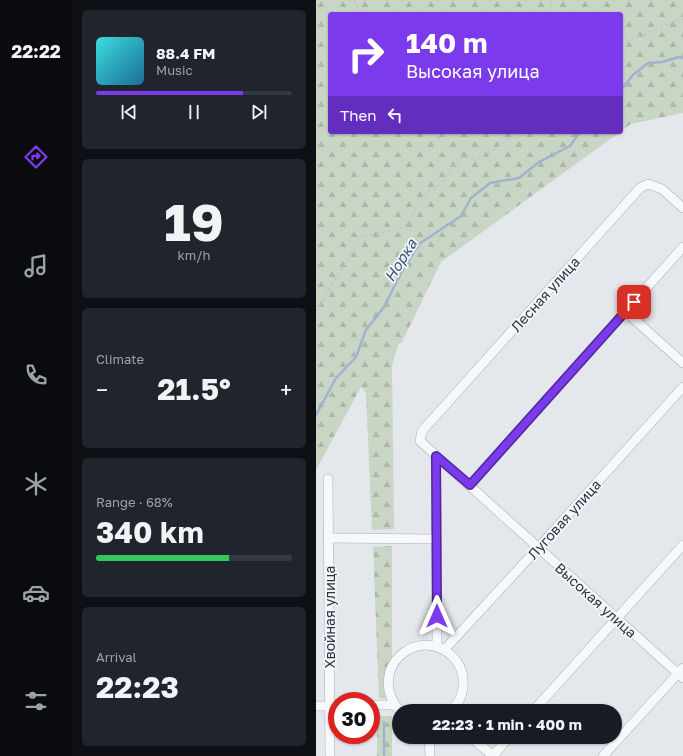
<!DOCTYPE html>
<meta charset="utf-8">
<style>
:root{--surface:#171b24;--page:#20242c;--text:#f1f3f6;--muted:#9ea1a6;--line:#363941;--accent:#7c3aed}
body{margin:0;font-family:"Golos Text",sans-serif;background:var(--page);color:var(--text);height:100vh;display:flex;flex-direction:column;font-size:15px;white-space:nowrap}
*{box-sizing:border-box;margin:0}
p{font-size:13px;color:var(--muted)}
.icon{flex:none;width:22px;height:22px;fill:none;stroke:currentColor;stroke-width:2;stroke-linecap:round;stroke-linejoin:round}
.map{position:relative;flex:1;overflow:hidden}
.panel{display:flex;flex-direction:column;gap:10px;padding:10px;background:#0d0f14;width:244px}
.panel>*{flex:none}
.top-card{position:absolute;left:12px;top:12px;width:295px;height:122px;border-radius:4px;box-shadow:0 1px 3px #0004;background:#7c3aed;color:#fff;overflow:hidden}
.speed{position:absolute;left:12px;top:692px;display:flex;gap:8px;font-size:20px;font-weight:700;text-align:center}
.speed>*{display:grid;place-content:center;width:52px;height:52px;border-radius:50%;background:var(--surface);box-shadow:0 1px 3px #0004;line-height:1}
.speed .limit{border:6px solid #d22;background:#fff;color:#111}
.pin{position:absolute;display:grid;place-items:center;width:34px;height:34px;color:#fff;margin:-17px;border-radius:8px;box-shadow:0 2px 6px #0006}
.me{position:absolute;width:44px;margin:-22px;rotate:0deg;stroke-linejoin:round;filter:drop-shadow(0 0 3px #0008)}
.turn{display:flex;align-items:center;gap:14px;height:84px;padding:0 12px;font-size:18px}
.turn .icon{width:52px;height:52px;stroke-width:2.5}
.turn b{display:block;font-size:28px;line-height:34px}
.then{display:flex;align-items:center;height:38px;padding:0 12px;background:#0003;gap:8px;font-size:15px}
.big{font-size:30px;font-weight:700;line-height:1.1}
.panel .tile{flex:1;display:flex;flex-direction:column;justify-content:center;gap:6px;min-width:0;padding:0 14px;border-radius:6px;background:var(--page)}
.panel .dial{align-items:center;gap:0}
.dial b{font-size:52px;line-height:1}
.song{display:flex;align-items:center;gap:12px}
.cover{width:48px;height:48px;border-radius:6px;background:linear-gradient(135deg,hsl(180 70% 55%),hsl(200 70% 35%))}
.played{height:4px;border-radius:2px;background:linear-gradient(90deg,var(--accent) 75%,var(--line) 75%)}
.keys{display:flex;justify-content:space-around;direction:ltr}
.heat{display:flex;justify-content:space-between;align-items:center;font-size:22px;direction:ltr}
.charge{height:6px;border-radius:3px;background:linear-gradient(90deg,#34c759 68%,var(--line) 0)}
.trip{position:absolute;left:76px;top:704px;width:230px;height:40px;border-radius:20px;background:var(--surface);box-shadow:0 1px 3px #0004;font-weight:700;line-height:40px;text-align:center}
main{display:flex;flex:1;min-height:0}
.menu{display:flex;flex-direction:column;width:72px;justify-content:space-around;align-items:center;background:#090b0e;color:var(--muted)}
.menu .icon{width:28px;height:28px}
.menu .selected{color:var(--accent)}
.menu b{font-size:18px;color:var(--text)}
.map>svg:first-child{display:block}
</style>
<main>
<nav class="menu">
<b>22:22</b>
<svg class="icon selected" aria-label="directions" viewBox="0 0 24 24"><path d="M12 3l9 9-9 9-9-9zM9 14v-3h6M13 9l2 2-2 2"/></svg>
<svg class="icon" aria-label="music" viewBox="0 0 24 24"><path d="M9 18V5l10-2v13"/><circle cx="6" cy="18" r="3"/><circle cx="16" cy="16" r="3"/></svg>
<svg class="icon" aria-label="phone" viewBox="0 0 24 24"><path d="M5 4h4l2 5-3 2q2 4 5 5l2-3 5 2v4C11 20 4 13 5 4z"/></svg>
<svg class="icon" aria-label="climate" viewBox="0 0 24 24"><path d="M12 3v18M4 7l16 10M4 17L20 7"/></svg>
<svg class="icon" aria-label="car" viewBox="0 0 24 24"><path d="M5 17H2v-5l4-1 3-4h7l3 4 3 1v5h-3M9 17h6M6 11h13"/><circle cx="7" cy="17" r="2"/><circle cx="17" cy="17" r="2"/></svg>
<svg class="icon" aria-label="filters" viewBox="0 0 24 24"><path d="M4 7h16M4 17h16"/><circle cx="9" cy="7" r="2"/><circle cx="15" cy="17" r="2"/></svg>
</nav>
<section class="panel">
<div class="tile">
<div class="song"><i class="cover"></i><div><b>88.4 FM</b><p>Music</p></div></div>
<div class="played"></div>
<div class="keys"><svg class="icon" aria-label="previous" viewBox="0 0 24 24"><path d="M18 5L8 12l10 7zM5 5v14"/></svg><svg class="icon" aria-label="pause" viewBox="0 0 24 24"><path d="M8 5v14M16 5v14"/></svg><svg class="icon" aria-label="next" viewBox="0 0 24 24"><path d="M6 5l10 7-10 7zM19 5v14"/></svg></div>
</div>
<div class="tile dial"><b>19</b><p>km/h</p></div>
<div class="tile"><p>Climate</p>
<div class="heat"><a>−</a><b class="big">21.5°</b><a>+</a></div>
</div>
<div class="tile"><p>Range · 68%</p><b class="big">340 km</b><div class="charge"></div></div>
<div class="tile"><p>Arrival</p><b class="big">22:23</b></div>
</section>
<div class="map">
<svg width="367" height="756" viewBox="0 0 367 756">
<defs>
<pattern id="forest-firs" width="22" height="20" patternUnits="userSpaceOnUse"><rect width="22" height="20" fill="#c9d6c5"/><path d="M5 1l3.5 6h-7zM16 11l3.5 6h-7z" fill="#adb8ab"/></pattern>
</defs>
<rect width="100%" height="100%" fill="#e4e7ec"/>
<g fill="url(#forest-firs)">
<path d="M0,0H367V113L315,124L305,131V14H14V132H304L125,262L86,342L82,345L76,366L78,529L56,530L50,393L45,387L0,470Z"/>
<path d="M76,546V657C70,673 68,682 70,699L63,698L57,547Z"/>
<rect x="61" y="716" width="15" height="40"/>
</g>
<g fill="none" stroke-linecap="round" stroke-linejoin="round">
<g stroke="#9fb4cc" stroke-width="2.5">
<path d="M305,90L317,75L332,63L346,62L363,57L367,58"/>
<path d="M0,415L20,378L40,357L50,330L68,307L85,273L103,244L145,216L155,198L174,183L203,178L223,162L254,146L264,132"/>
<path d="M68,756V722"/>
</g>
<defs>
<g id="minor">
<path d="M367,208L346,189L332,184L324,188L106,431L104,441L367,678"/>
<path d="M309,311L367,363"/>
<path d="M120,455L121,646"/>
<path d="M12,479L14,756"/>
<path d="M154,485L367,247"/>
<path d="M12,538L120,539"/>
<path d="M128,650L222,548L367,387"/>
<path d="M55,705H79"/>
<path d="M0,706H21"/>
<path d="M84,711C48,670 103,622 137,657C143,663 146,670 147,678C148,691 144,703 134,711"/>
<path d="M217,711L367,545"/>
<path d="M113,737L114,756"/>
<path d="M155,737L177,756"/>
<path d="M177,756L193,737"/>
<path d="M287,756L367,668"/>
</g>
</defs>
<use href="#minor" stroke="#a9aeb7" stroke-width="10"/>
<g stroke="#c2c5cb" stroke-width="1.5" stroke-dasharray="3 3" stroke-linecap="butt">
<path d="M38,0L46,14"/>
<path d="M234,14L235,0"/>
<path d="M305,44L364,19H367"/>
<path d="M117,132L124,140"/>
<path d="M0,311L45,237L89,227L111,192L118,190L126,182L130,173L144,157L162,159L177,151L202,132"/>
</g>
<use href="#minor" stroke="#f7f8fa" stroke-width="9"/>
</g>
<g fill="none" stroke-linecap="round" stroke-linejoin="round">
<defs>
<path id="route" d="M121,616L120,456L154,485L318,302"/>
</defs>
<use href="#route" stroke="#51269a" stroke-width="10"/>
<use href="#route" stroke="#7c3aed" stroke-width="7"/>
</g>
<g text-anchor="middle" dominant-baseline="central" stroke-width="3.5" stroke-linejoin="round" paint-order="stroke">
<g font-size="14" fill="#2b3445" stroke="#f4f6f9">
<text transform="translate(229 294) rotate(-48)">Лесная улица</text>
<text transform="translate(248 519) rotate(-48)">Луговая улица</text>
<text transform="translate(280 600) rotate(42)">Высокая улица</text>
<text transform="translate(13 617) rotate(-90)">Хвойная улица</text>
</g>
<g font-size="15" font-style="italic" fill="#34527a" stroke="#f4f6f9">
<text transform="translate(84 260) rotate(-58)">Норка</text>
</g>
</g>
</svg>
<div class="speed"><div class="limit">30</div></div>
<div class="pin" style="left:318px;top:302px;background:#d93025"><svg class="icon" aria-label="arrive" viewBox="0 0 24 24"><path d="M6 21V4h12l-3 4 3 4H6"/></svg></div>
<svg class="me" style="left:121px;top:616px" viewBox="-20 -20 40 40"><path d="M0-17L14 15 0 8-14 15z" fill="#7c3aed" stroke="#fff" stroke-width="4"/></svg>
<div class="trip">22:23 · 1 min · 400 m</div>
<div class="top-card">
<div class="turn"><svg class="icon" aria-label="right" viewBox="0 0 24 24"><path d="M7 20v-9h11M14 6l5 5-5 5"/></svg><div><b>140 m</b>Высокая улица</div></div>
<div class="then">Then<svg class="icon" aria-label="left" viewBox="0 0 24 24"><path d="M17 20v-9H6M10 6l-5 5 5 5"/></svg></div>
</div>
</div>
</main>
